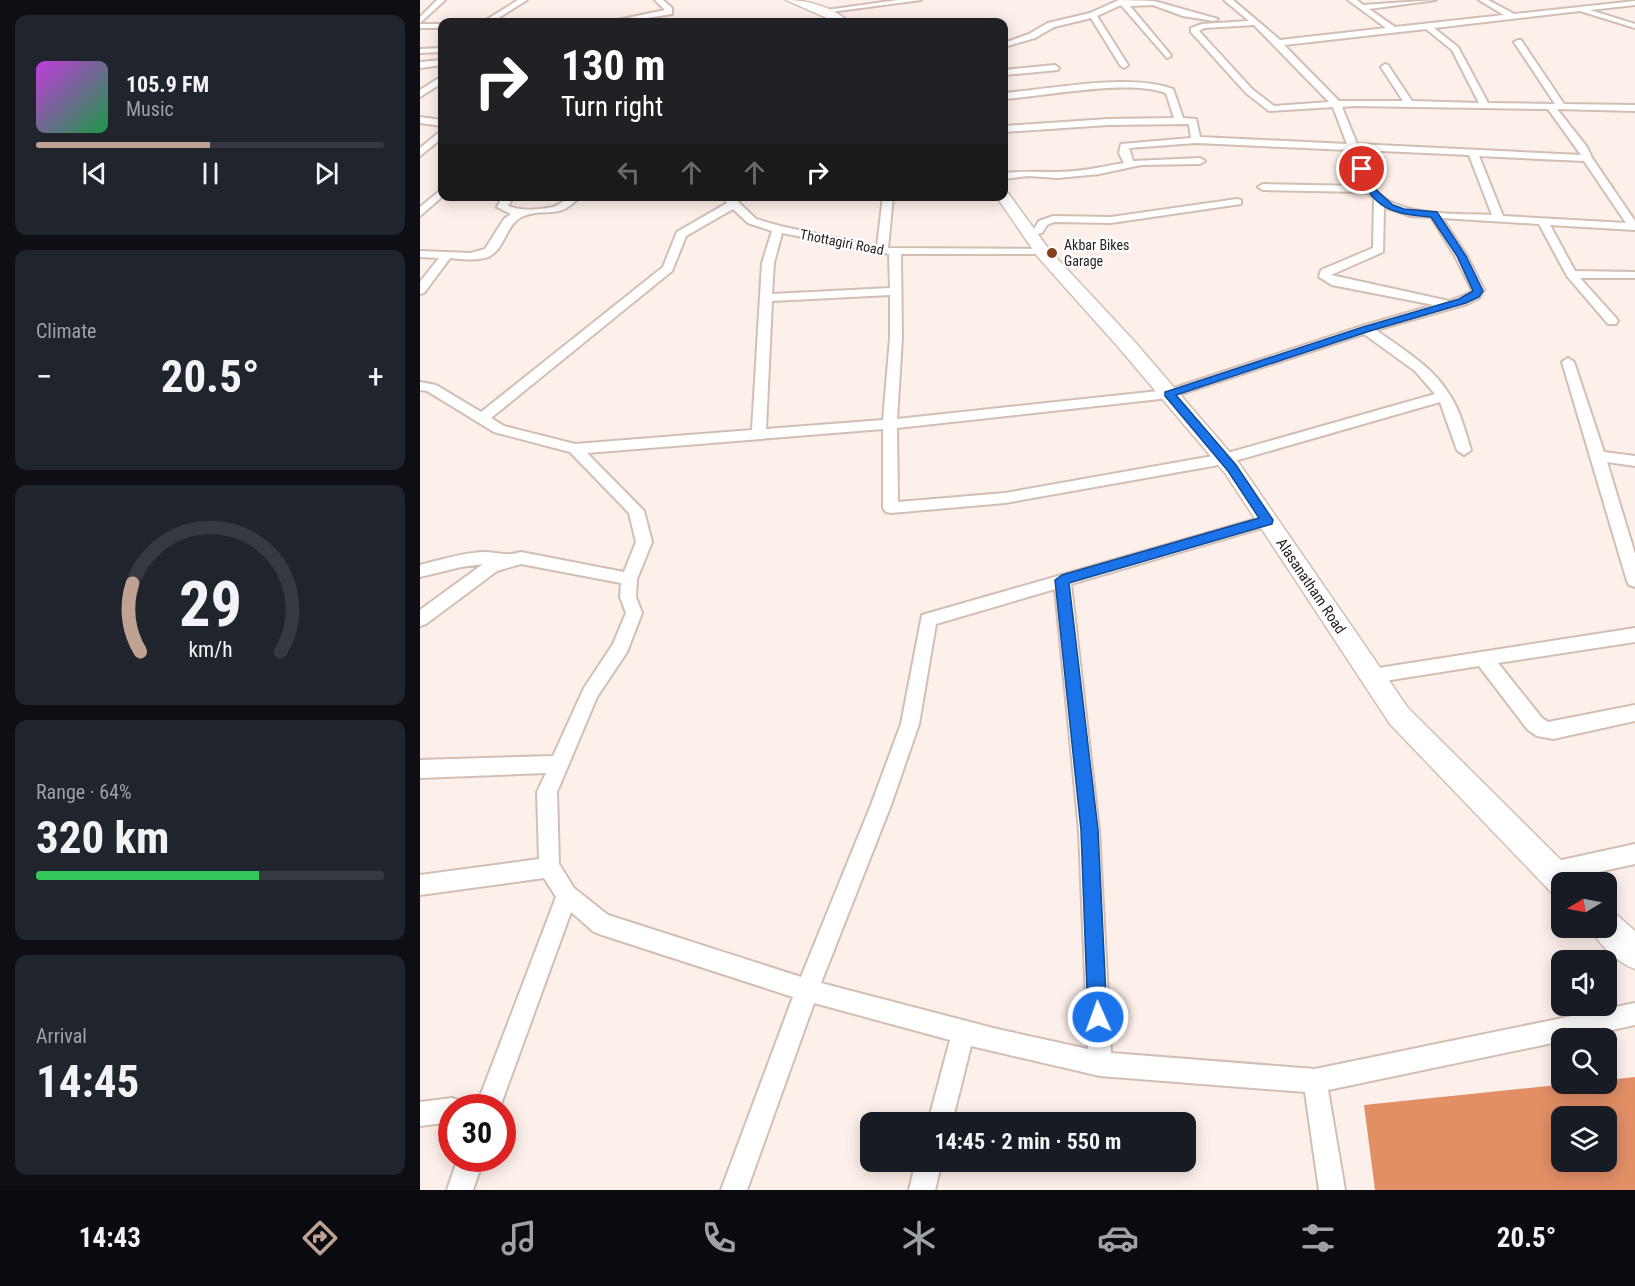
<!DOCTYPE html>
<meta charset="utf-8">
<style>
:root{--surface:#171b24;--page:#20242c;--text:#f1f3f6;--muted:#9ea1a6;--line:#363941;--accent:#c0a293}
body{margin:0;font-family:"Roboto Condensed",sans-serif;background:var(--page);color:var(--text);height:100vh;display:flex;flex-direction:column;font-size:22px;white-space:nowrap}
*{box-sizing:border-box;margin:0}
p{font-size:20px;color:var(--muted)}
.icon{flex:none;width:33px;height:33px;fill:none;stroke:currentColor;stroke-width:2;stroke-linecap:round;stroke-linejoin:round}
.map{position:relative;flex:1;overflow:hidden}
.details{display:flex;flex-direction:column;gap:15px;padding:15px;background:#0d0f14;width:420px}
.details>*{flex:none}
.guide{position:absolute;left:18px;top:18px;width:570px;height:183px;border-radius:12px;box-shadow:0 3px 15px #0003;background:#202124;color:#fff;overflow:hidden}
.needle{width:39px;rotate:260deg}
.fabs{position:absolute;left:1131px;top:872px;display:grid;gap:12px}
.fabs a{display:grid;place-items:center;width:66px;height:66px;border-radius:12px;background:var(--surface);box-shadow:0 3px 15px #0003;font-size:30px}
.speed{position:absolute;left:18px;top:1094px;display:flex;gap:12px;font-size:30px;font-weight:700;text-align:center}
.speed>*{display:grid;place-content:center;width:78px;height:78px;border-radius:50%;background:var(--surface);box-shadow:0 3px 15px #0003;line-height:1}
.speed .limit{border:9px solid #d22;background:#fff;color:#111}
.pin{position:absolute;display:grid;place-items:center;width:51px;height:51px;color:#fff;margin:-26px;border:3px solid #fff;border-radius:50%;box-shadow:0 2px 6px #0007}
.me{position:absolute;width:66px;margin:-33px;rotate:358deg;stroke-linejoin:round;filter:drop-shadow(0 0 4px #0008)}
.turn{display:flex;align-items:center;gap:21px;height:126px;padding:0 24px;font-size:27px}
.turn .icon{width:78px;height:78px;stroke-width:2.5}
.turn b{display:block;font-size:42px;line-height:51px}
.lanes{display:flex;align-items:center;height:57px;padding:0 24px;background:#0003;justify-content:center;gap:30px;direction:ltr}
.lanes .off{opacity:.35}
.big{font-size:45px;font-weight:700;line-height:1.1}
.details .card{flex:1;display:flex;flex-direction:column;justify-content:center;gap:9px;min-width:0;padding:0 21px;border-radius:12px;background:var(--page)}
.details .dial{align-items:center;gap:0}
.dial svg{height:156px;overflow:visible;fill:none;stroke:var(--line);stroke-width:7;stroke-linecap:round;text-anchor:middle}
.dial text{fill:var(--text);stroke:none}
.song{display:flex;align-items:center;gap:18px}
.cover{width:72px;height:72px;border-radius:9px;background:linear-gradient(135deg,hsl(290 70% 55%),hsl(140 70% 35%))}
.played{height:6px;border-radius:3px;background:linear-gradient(90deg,var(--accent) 50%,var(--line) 50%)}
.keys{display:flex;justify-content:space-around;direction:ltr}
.heat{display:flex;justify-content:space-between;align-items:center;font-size:33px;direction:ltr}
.charge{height:9px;border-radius:4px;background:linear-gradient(90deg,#34c759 64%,var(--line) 0)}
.trip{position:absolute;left:440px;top:1112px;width:336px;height:60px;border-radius:12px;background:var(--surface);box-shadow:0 3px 15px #0003;font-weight:700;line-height:60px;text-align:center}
.tab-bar{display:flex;height:96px;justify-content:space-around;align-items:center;background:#090b0e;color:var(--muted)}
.tab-bar .icon{width:42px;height:42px}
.tab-bar .selected{color:var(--accent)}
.tab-bar b{font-size:27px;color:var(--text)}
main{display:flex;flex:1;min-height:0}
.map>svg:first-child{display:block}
</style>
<main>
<section class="details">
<div class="card">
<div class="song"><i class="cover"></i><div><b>105.9 FM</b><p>Music</p></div></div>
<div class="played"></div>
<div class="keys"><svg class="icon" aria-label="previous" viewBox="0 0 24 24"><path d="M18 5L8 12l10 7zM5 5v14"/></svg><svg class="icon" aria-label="pause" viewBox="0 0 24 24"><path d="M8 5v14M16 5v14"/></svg><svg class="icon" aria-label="next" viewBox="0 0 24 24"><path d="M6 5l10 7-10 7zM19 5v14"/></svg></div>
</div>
<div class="card"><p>Climate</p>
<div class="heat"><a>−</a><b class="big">20.5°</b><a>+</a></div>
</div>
<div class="card dial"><svg viewBox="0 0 100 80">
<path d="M14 69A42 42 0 1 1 86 69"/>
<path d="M14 69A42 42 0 0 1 10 34" stroke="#c0a293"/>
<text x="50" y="56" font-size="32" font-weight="700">29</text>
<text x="50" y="72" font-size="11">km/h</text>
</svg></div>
<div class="card"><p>Range · 64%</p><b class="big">320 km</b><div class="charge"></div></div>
<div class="card"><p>Arrival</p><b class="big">14:45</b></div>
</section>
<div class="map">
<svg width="1215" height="1190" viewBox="0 0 1215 1190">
<rect width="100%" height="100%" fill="#fdefe9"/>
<path fill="#e28f66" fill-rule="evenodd" d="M1215,1077V1190H955L944,1105L1157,1083H1186L1187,1080ZM1142,1116H1186V1161H1142Z"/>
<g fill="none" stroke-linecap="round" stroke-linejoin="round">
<defs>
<g id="minor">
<path d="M17,0H25L0,23V17Z"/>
<path d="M98,0H107L72,22H63Z"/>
<path d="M235,0H243L252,8V14L202,22H188L245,10Z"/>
<path d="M478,0H501L403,13L399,11Z"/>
<path d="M699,0L734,1L798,19L794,21L763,16L733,5L710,6L750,54L751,56L747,58L701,5L677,16L708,65L704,68L700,65L671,18L634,27L615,38L584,47V43L609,34L628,23L670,13Z"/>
<path d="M804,0H813L860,40L966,28L928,0H937L943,5L1016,0L949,9L975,27L1084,15L1059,0H1068L1094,14L1215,1V5L1170,10L1215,24V28L1160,11L1014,28L1038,47L1068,103L1135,104L1094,42L1098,40H1101L1144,104L1215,105V111L1137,109L1167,147L1172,158L1215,221V230L1130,225L1155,271L1215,272V278H1160L1196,318L1198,321L1196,324H1188L1147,276L1119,224L1022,218L1047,256L1064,290L1059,298L1047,304L956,330C982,349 1012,366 1029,394C1040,410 1045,431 1051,450L1044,455L1037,450L1020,402L804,464L585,503L471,513L466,512L463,508V429L167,453L224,511L232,542L217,579L216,597L222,613L207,652L177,697L137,792L139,864L154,888L188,915L381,977L451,805L481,724L502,615L847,516L852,517L855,521L852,525L651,584L679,830L691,1053L895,1069L1215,1003V1025L1156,1038H1142V1041L908,1090L925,1190H899L885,1092L680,1076L551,1046L532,1122H508L530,1040L394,1003L327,1190H301L373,997L182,935L174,932L151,912L80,1107H56L136,897L124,878L0,895V875L119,859L117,792L126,773L0,778V760L133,756L164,688L193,644L206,613L200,597L201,583L101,564L77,571L6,624L0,626V610L63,564L41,567L0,577V565C20,560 41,553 63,552C79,552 84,557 101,552L204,572L216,542L209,513L150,452L74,432L7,391L0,390V382L16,385L61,412L243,267L257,232L307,203L302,196H312L336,219L360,226L457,247L463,196H473L468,248L626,249L628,251L622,254H481L482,338L477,419L748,390L942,326L1014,305L912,285L899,277L901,270L953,248L954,198L946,192L843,190L838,187L843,184L943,186L929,150L776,143L709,148L713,161L780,158L785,161L780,164L721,165L679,174L638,178L608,176L584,179V173C602,171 619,172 637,172C660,172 682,167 704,163L699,153L701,144L771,138L769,124L688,125L584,132V126L688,119L754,118L746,93C707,79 627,96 584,99V93C633,89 708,73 753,89L763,118L776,119L780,137L927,144L913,107L849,111L826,93L771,32V28L782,24L829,21ZM834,25L909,102L854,106L832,89L779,31L784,28ZM1006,29L1032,50L1059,103L992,101L968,65L965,64L961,67L983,101H919L864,45ZM934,106L1128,109L1161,155L937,144L922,107ZM939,150L1049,155L1072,215C1039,213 971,218 953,186C947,175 943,162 939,150ZM1059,156L1164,161L1206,223L1083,216ZM964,207L991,216L1011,217L1035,256L1052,290L1050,293L1029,301L911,275L963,252ZM313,209L328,223L352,231L342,263L332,430L155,444L84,426L71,418L252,271L266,236ZM362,233L469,254L470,288L352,294L354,263ZM470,295V338L463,420L346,429L352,301ZM944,334L995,371L1015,394L804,454L585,493L478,502L477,428L749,398ZM635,589L659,830L668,1049L577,1029L401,983L471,805L499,724L516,624Z"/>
<rect x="0" y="24" width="22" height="4"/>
<path d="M22,48V52L0,53V49Z"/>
<path d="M22,60V65L0,68V62Z"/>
<path d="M635,65L639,68L638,70L584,75V70Z"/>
<path d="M19,78H22V83L0,97V90Z"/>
<path d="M0,117L22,120V126L0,123Z"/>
<path d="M22,130V138L0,156V148Z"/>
<path d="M22,189L23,196L0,216V207Z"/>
<path d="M83,196H94L88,206C101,211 119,210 133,207C145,203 145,196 160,196C139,221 127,207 104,216C85,223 86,249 68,257C56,261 42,259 30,258L4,293L0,294V282L19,258L0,257V251L51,253L65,249L84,219L91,214L77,207Z"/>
<path d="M817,199L821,200V204L691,223L634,222L627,225L622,233L609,236L604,233L614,229L619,221L633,216L691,217Z"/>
<path d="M1148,358L1154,362L1184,452L1215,456V466L1187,462L1215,554V587L1209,585L1207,581L1142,362Z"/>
<path d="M1215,628V642L1078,663L1122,718L1128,722L1215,705V721L1133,739L1117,736L1108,730L1059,666L952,683L946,681L943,676L946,671L952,669Z"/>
<path d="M1215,844V864L1133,882L1126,879L1123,872L1126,865L1133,862Z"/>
<path d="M32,1098L41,1101L43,1107H32V1122L0,1126V1102Z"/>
<path d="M38,1158H64L53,1190H27Z"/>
<path d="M496,1161H522L515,1190H489Z"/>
</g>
<g id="secondary">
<path d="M366,0C387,0 413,7 429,22H416Z"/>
<path d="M584,192L588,193L630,251L714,341L819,463L988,708L1153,872L1157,882H1142V897L1131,892L970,724L805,473L700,349L618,257L576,196H584Z"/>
<path d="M1186,911L1197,915L1215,931V969C1197,962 1178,945 1171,927H1186Z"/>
</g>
</defs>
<use href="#minor" stroke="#d3beb4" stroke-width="4"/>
<use href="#secondary" stroke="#d3beb4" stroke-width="3"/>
<use href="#minor" fill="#fff" fill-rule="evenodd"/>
<use href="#secondary" fill="#fff" fill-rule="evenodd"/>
</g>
<path fill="#1a73e8" stroke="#114b97" stroke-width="1.5" d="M942,166L946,169L953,187L973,205L984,209L1017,212L1046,256L1063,291L1059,297L1046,303L950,331L756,395L816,465L853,520L852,524L649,583L678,830L687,1017L684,1024L678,1027L671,1024L668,1017L661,830L635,580L642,575L839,518L808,471L745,396V392L943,327L1039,299L1053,291L1037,256L1011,217C972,214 952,209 937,169Z"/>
<circle fill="#853f19" stroke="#fff" stroke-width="2" cx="632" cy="253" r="6"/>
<g text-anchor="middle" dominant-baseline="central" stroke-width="4.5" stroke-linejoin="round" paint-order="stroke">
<g font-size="14" fill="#2b2320" stroke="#fff">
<text transform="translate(422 242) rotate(11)">Thottagiri Road</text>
</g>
<g font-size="14" fill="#2b2320" stroke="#fff" text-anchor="start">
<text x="644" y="245">Akbar Bikes<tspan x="644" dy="16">Garage</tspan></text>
</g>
<g font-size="15" fill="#2b2320" stroke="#fff">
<text transform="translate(891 586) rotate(56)">Alasanatham Road</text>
</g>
</g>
</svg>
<div class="fabs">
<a><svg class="needle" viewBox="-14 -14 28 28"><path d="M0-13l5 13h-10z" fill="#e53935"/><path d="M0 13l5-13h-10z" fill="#9ea1a6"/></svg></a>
<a><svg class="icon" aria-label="sound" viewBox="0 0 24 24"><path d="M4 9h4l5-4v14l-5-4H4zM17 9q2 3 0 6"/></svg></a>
<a><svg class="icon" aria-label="search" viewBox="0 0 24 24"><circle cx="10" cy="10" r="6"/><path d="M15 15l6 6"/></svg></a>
<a><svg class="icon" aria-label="layers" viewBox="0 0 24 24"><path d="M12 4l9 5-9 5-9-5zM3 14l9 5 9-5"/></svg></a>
</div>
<div class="speed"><div class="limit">30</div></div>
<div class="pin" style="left:942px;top:169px;background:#d93025"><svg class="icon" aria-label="arrive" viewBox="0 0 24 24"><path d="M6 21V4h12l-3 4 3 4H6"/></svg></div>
<svg class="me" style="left:678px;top:1017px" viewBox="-20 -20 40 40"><circle r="17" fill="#1a73e8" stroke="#fff" stroke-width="3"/><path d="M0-11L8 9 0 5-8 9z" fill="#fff"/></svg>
<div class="trip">14:45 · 2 min · 550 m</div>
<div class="guide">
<div class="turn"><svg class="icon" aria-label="right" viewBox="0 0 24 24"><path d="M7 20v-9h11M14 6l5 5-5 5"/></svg><div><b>130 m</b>Turn right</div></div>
<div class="lanes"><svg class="icon off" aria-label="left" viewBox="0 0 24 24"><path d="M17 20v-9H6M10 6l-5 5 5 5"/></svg><svg class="icon off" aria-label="ahead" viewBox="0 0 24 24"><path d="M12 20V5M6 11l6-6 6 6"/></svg><svg class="icon off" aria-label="ahead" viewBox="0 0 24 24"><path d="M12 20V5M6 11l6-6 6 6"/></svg><svg class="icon" aria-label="right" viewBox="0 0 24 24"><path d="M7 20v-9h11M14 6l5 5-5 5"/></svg></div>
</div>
</div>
</main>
<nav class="tab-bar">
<b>14:43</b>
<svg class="icon selected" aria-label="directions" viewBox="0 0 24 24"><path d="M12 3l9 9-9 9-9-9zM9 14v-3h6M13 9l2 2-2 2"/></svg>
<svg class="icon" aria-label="music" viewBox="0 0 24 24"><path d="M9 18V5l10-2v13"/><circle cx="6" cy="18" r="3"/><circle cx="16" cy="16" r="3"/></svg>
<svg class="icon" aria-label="phone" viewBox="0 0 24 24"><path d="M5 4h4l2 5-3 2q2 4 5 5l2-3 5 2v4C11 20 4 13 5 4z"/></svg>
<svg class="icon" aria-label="climate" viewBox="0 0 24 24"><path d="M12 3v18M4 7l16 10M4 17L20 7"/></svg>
<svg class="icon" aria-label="car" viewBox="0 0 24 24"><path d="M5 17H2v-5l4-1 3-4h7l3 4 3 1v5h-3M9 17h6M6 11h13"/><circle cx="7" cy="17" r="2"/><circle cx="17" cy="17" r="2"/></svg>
<svg class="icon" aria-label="filters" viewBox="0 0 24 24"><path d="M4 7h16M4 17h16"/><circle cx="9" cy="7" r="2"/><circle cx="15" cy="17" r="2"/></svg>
<b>20.5°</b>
</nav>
